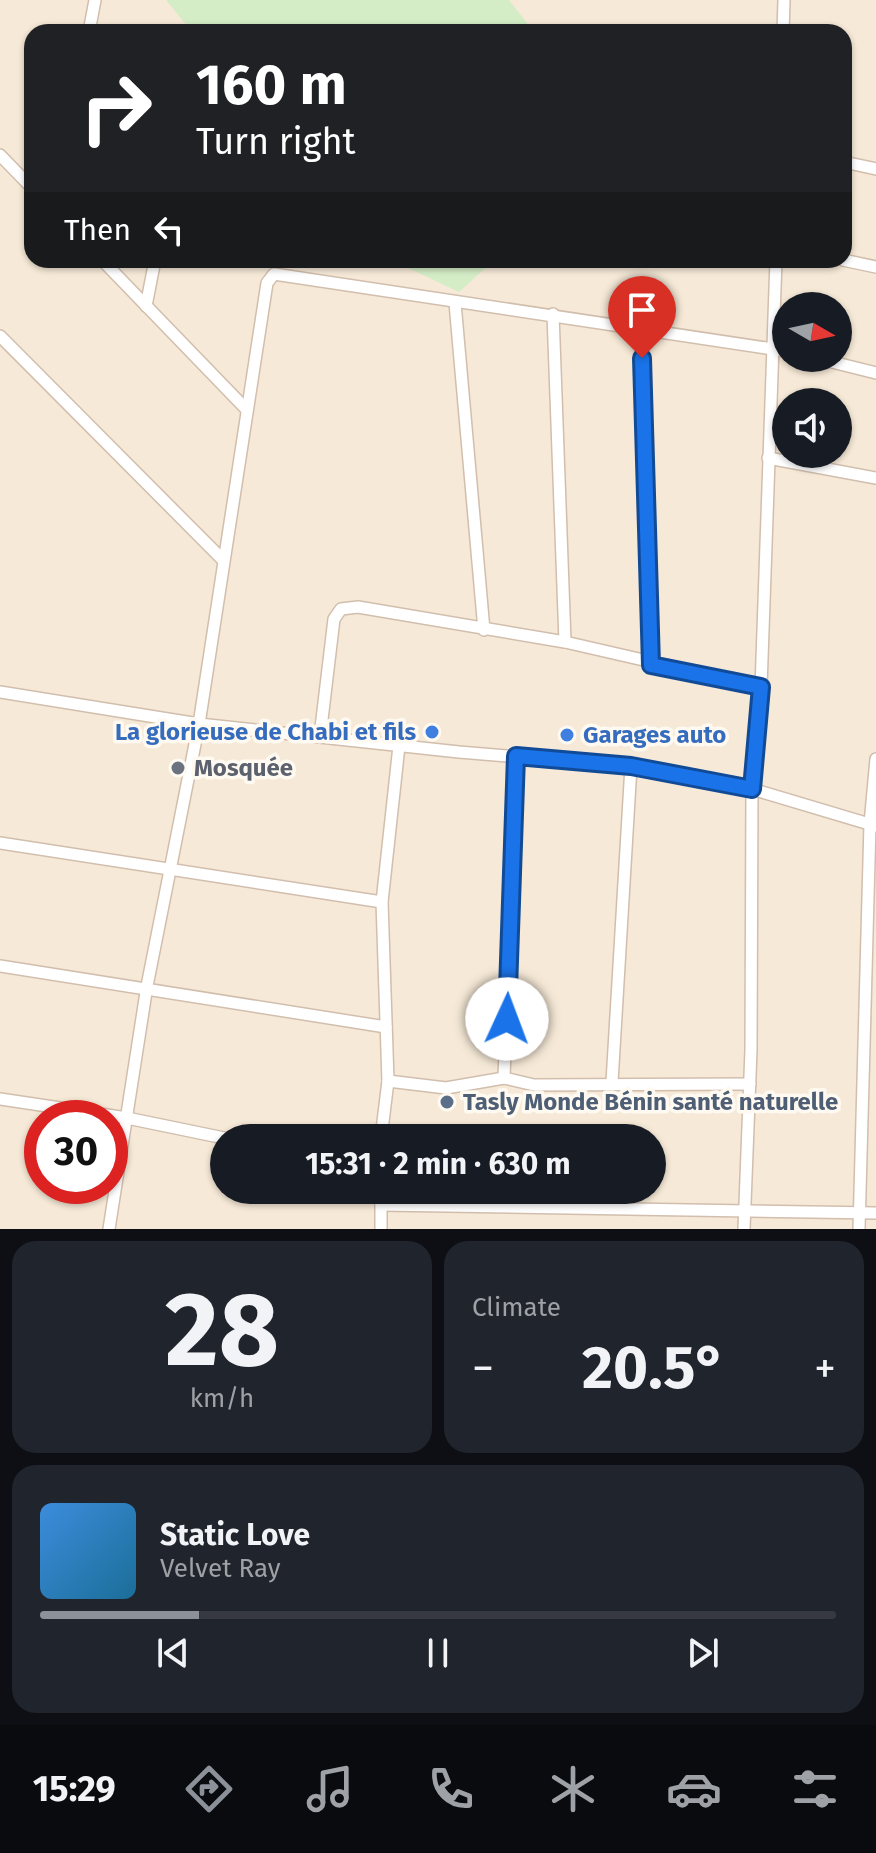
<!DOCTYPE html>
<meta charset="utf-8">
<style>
:root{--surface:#171b24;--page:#20242c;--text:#f1f3f6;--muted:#9ea1a6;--line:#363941;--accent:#8c9099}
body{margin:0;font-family:"Fira Sans",sans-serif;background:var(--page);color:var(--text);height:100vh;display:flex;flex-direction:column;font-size:30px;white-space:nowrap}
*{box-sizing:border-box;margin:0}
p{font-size:26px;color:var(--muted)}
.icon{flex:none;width:44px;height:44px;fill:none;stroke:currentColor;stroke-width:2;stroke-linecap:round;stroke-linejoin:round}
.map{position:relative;height:1229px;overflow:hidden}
.panel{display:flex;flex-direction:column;gap:12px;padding:12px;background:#0d0f14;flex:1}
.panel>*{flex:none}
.guide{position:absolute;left:24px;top:24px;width:828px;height:244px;border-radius:24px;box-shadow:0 2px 6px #0004;background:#202124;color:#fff;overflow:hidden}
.needle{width:52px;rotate:99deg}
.fabs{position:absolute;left:772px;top:292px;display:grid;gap:16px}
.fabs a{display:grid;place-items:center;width:80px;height:80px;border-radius:50%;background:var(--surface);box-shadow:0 2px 6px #0004;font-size:40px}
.speed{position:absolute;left:24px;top:1100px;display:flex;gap:16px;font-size:40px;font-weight:700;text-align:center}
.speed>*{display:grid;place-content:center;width:104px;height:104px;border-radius:50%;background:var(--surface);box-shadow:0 2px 6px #0004;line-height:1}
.speed .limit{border:12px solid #d22;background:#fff;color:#111}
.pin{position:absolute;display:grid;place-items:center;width:68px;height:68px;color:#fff;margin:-82px -34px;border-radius:50% 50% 50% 0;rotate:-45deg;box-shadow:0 0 8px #0007}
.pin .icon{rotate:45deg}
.me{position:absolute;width:88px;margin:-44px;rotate:2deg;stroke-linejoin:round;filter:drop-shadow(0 0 6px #0008)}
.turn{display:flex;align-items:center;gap:28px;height:168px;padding:0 40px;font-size:36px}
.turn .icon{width:104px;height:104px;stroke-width:2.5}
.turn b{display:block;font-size:56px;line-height:68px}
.then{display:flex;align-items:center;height:76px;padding:0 40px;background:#0003;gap:16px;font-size:30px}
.big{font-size:60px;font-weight:700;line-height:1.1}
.panel .card{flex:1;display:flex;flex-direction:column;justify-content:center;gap:12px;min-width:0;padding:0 28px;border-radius:24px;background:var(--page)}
.panel .dial{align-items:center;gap:0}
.dial b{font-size:104px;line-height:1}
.song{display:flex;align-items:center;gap:24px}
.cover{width:96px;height:96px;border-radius:12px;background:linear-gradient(135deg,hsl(210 70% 55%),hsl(200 70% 35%))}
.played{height:8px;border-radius:4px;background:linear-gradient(90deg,var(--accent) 20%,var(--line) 20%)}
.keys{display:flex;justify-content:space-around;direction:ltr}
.heat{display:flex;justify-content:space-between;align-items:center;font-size:44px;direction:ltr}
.panel .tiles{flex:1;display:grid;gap:12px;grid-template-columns:1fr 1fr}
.card:last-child{grid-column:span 2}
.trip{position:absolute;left:210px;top:1124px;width:456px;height:80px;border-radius:40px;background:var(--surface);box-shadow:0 2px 6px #0004;font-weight:700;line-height:80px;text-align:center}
.dock{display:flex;height:128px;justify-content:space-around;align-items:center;background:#090b0e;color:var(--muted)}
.dock .icon{width:56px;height:56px}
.dock .on{color:var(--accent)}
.dock b{font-size:36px;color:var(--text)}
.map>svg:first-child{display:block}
</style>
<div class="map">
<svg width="876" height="1229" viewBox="0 0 876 1229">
<rect width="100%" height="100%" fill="#fef6e9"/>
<path fill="#f6e9d7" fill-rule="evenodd" d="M0,0H876V1229H0ZM32,32H844V260H32ZM786,306H838V358H786ZM786,402H838V454H786ZM42,1118H110V1186H42ZM224,1138H652V1190H224Z"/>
<g fill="#d4edc6">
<path d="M166,0H509L534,32H192Z"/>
<path d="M391,260H494L459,292Z"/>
</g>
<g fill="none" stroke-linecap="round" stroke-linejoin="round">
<defs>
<g id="street">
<path d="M89,32L95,0"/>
<path d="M783,32L784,0"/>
<path d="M0,155L32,188"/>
<path d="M844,162L876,169"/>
<path d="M102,260L246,409"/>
<path d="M843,260L876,267"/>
<path d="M455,303L484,630"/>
<path d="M146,306L155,260"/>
<path d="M553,314L565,642"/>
<path d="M641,327L651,665"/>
<path d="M0,336L223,560"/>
<path d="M816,358L876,373"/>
<path d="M768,458L876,478"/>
<path d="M0,692L199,724L459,752L631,766L752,789L876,826"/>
<path d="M320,736L334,619L341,609L358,607L565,642L761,687"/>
<path d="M0,843L382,902"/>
<path d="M0,966L386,1027"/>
<path d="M504,1078L516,756"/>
<path d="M388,1081L446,1088L504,1078L534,1085L750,1084"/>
<path d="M612,1082L631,766"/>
<path d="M0,1099L127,1118L224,1138"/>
<path d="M381,1138L388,1081L382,902L399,746"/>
<path d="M381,1205L876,1213"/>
<path d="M109,1229L147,986L199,724L267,283L274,274L786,351"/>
<path d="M381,1229V1190"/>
<path d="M744,1229L751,1050L752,789L761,687L776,260"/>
<path d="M859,1229L870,824L876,759"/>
</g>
</defs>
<use href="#street" stroke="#d2bead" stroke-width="14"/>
<use href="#street" stroke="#fff" stroke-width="11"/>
</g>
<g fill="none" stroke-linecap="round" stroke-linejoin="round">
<defs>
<path id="route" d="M507,1019L516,756L631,766L752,789L761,687L651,665L642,358"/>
</defs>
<use href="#route" stroke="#114b97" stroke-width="20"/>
<use href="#route" stroke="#1a73e8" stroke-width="14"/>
</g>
<g fill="#3f7fe0" stroke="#fffaf1" stroke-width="3">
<circle cx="432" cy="732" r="8"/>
<circle cx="567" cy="735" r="8"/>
</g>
<circle fill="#6b7280" stroke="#fffaf1" stroke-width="3" cx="178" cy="768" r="8"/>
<circle fill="#5c6f8a" stroke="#fffaf1" stroke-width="3" cx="447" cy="1102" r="8"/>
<g text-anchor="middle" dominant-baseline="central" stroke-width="7" stroke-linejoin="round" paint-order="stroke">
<g font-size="24" font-weight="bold" fill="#366cbe" stroke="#fffaf1" text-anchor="end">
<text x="416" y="732">La glorieuse de Chabi et fils</text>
<text x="583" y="735" text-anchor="start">Garages auto</text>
</g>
<g font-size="24" font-weight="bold" fill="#5b616d" stroke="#fffaf1" text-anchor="start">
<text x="194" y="768">Mosquée</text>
</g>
<g font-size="24" font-weight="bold" fill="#4e5e75" stroke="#fffaf1" text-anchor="start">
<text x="463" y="1102">Tasly Monde Bénin santé naturelle</text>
</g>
</g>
</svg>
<div class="fabs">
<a><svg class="needle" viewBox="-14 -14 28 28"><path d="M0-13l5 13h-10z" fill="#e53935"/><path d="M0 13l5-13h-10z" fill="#9ea1a6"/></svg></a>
<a><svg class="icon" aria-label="sound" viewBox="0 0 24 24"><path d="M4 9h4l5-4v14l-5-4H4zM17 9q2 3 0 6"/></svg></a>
</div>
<div class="speed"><div class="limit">30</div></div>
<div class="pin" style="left:642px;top:358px;background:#d93025"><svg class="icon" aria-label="arrive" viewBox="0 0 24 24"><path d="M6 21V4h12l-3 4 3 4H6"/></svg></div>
<svg class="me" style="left:507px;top:1019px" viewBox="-20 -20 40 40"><circle r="19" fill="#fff"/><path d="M0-13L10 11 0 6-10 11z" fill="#1a73e8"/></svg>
<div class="trip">15:31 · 2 min · 630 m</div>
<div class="guide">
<div class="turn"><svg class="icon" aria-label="right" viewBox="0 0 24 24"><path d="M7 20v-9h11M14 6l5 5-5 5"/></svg><div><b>160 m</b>Turn right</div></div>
<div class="then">Then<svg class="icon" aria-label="left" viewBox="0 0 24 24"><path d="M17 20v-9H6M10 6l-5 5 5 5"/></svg></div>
</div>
</div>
<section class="panel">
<div class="tiles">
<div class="card dial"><b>28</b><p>km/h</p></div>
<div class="card"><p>Climate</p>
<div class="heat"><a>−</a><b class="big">20.5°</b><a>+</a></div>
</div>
<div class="card">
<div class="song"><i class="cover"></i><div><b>Static Love</b><p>Velvet Ray</p></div></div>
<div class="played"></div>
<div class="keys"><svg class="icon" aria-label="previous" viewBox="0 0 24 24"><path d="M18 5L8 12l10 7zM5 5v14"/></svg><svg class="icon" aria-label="pause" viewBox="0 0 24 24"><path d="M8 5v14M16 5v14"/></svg><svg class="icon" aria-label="next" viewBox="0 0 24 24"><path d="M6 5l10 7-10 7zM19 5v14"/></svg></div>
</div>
</div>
</section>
<nav class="dock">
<b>15:29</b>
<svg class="icon on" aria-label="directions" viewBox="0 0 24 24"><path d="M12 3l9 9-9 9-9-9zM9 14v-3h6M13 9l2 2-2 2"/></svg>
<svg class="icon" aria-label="music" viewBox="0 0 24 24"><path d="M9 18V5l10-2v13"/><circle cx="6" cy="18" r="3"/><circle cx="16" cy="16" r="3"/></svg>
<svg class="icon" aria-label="phone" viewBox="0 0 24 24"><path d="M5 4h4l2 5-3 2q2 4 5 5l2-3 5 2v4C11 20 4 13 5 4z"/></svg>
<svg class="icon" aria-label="climate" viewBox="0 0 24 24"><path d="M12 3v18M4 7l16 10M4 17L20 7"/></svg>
<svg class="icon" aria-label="car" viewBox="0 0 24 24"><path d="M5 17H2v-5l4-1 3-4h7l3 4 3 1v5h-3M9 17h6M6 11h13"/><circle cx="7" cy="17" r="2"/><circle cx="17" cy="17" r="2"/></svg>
<svg class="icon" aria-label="filters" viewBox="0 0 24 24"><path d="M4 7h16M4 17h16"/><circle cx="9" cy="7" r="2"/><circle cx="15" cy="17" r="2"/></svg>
</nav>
